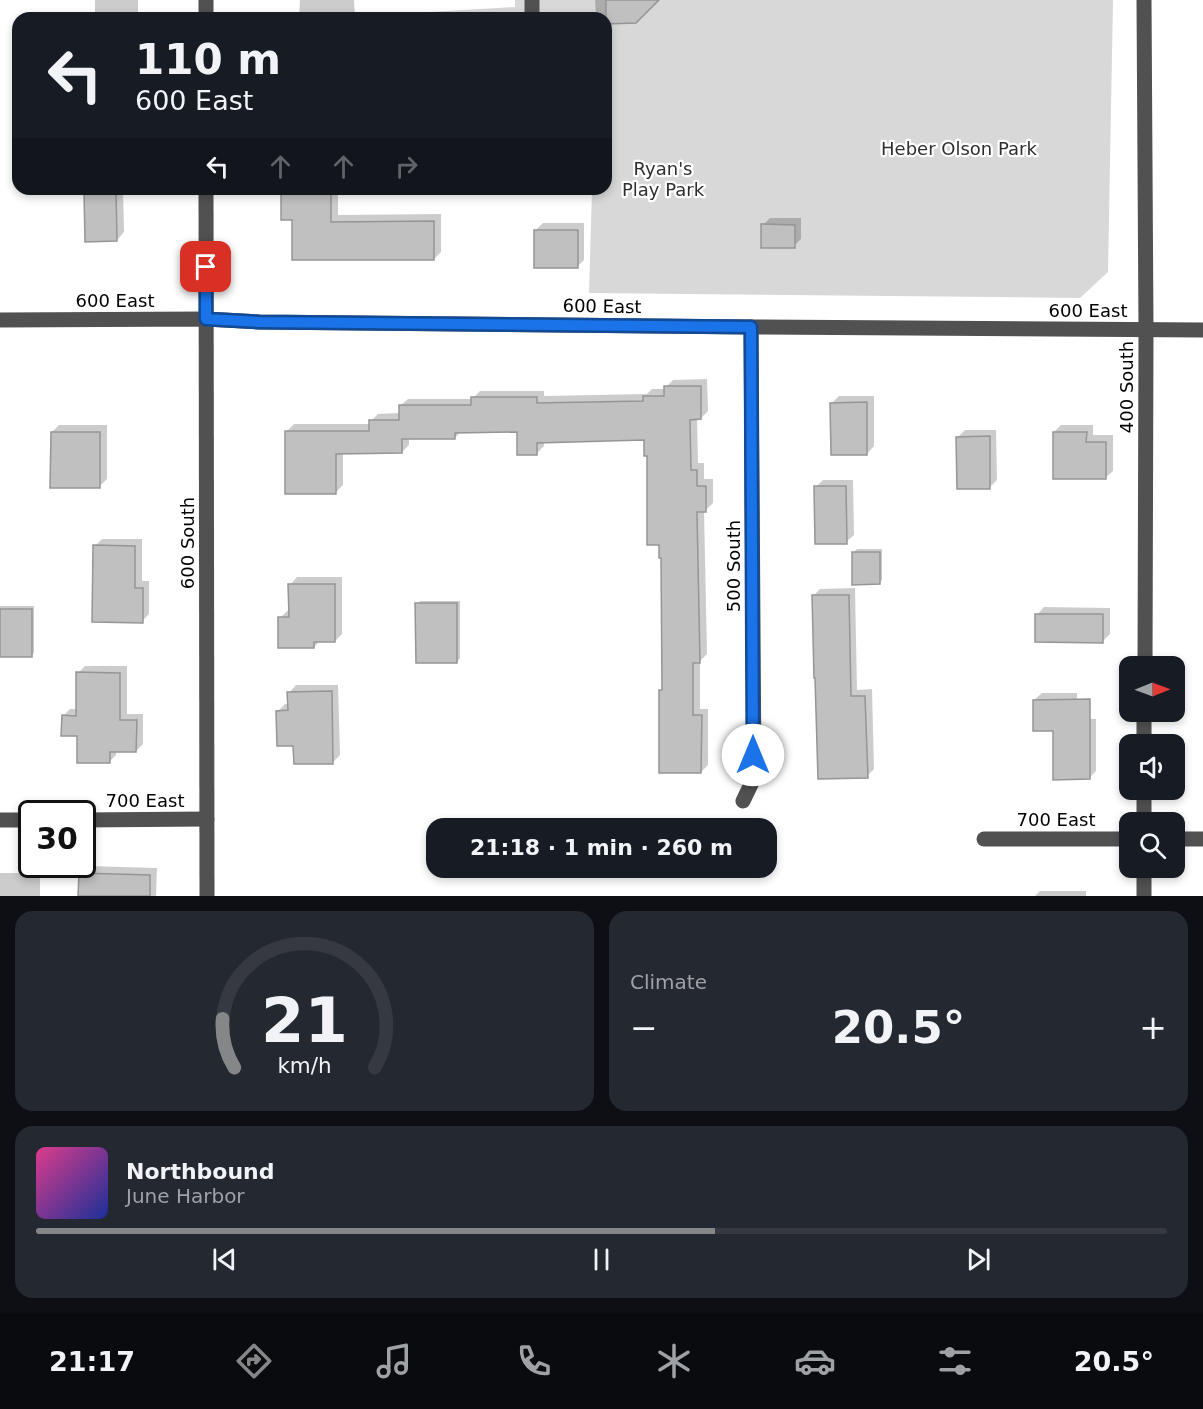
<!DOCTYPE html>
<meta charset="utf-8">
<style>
:root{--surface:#171b24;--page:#242831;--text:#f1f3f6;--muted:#9ea1a6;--line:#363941;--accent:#858687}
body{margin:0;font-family:"DejaVu Sans",sans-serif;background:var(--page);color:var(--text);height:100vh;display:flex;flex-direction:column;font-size:22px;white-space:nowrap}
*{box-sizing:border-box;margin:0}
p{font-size:20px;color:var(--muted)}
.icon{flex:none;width:33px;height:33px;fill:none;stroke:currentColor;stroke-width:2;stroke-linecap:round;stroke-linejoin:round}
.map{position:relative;height:896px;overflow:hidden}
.drawer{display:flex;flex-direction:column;gap:15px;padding:15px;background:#0d0f14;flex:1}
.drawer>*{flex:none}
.hud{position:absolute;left:12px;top:12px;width:600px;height:183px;border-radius:18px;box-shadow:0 3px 9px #0003;background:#171b24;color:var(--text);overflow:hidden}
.needle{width:39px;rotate:89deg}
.controls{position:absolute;left:1119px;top:656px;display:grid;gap:12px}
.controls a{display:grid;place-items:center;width:66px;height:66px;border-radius:12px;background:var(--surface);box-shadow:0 3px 9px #0003;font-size:30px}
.speed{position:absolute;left:18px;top:800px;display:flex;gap:12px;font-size:30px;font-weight:700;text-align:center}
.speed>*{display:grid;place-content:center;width:78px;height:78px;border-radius:50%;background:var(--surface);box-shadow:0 3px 9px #0003;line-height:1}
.speed .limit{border:3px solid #111;border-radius:9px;background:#fff;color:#111}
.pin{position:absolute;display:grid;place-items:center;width:51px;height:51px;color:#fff;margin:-26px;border-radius:12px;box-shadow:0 3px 9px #0006}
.me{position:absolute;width:66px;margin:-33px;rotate:0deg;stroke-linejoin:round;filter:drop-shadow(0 0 4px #0008)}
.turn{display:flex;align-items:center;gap:21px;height:126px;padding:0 24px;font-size:27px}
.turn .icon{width:78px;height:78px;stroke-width:2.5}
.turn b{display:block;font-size:42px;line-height:51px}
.lanes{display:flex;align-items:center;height:57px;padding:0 24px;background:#0003;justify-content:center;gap:30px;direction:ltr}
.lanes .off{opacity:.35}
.big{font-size:45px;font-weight:600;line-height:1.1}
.drawer .widget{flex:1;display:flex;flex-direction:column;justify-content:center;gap:9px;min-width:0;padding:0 21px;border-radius:18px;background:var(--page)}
.drawer .dial{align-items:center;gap:0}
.dial svg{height:156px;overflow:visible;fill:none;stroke:var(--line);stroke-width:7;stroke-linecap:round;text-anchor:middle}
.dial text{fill:var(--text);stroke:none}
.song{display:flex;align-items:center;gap:18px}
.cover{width:72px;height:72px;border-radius:9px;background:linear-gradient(135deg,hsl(330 70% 55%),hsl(230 70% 35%))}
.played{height:6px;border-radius:3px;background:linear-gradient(90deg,var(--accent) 60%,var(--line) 60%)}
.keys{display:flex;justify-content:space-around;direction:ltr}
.heat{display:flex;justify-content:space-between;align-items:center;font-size:33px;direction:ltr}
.drawer .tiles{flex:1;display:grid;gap:15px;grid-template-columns:1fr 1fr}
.widget:last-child{grid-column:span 2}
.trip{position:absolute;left:426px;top:818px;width:351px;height:60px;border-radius:18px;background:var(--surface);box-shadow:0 3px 9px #0003;font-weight:600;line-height:60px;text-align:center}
.menu{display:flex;height:96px;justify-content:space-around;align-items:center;background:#090b0e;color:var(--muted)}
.menu .icon{width:42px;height:42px}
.menu .active{color:var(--accent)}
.menu b{font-size:27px;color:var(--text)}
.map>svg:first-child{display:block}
</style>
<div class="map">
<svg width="1203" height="896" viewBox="0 0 1203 896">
<rect width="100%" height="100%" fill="#fff"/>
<path fill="#d8d8d8" d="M515,0H1113L1108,272L1080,298L589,293L592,189H606V18H380V15L515,7Z"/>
<g fill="#0003">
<path d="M95,0H138V18H87L90,15H95Z"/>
<path d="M300,0H354L355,18H299Z"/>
<path d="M595,0H657L606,22V18H596Z"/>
<path d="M87,189H123L124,232L117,240L85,191Z"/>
<path d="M283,189H338V215L441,214V252L434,259L293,219Z"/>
<path d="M770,218H801V239L794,246L763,225Z"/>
<path d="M543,223H584V260L577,267L536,230Z"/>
<path d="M707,379L708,411L701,418H697L698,463H704V479H713V503L706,510H704L707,654L700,661V709H708V765L701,772L661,691L664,688L662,556L649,455L645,439L544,441V446L537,453L518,431H461L455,438H409V445L402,452H343V485L336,492L287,431L294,424H371V421L378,414L400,413V406L408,399H472L480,391H544V396L647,394L652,389H666V387L673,380Z"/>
<path d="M839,396H874V446L867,454L832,403Z"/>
<path d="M59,425H107V479L100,486L52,432Z"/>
<path d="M1061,425H1093V435H1113V471L1105,478L1054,432Z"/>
<path d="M965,430H996L997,480L990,487L958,437Z"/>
<path d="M823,480H853L854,535L846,542L816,487Z"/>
<path d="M102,539H142V581H149V614L142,621L95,546Z"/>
<path d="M857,549H882V580L879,583L854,552Z"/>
<path d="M297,577H342V634L335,641H320L314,647L280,618L287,611L290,610V585Z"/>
<path d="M855,588L857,690L872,689L874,769L867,776L813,596L820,589Z"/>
<path d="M420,601H460V658L457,662L417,604Z"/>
<path d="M0,606H34V653L31,656H0Z"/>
<path d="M1044,607L1110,608V634L1103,641L1037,615Z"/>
<path d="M85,666H127V714H143V744L136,751H116V755L109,762L78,735L63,716L70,709H78V673Z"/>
<path d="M296,685H338L340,755L333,762L295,744L278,711L285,704H289V693Z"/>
<path d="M1042,693H1077V718L1096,719V771L1089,778L1034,700Z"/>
<path d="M87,866L157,868L156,896H80V874Z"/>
<rect x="0" y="873" width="40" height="23"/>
<path d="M1040,891H1086V896H1035Z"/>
</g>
<g fill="#c0c0c0" stroke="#959595" stroke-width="1.5">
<path d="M606,0H659L636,23L606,24Z"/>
<path d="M281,189H331V222L434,221V260H292V220H281Z"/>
<path d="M116,190L117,241L85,242L84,191Z"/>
<path d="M761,224L795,225V248H761Z"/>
<rect x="534" y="230" width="44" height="38"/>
<path d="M664,386H701V419L690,420L691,470H697V486H706V512H697L700,663H693V715H702L701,773H659V690H662L661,558H659V545H647V456H644V440L537,443V455H517V432L455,433V439H402V453L336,454V494H285V431H369V420H399V405H471V397H537V403L643,401V396H664Z"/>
<path d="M867,402V455H831L830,403Z"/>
<path d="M51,432H100V488H50Z"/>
<path d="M1053,432H1087L1086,442H1106V479H1053Z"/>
<path d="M990,436V489H957L956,437Z"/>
<path d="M814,486H846L847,544H815Z"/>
<path d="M93,545L135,546V588H143V623L92,622Z"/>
<path d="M852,552H880V584L852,585Z"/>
<path d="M288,584H335V642H314V648H278V617H289Z"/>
<path d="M812,595H849L851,696H865L868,778L818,779L815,678H814Z"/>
<path d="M415,603H457V663H416Z"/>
<rect x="0" y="609" width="32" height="48"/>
<path d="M1035,614H1103V643L1035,642Z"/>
<path d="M76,672L120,673V720H137L136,752H110V763H77V736H61L62,715L76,716Z"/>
<path d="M332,691L333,764H294L293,746H277L276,711L288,710L287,692Z"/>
<path d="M1090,699V779L1053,780V731H1033V700Z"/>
<path d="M79,873L150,875V896H78Z"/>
</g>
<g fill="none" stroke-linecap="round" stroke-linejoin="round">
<g stroke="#515151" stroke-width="15">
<path d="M206,0V18"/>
<path d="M532,0V18"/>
<path d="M1144,0L1146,330L1145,666"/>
<path d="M206,189L207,896"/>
<path d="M0,320L206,319L259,322L751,327L1203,330"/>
<path d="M1144,744V711"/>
<path d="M743,801L754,778L751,327"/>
<path d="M0,820H32"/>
<path d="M82,820L207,819"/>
<path d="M1144,822V789"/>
<path d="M984,839H1130"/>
<path d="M1174,839H1203"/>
<path d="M1144,896V867"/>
</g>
</g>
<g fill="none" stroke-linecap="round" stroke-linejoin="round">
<defs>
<path id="route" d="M206,267V319L259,322L751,327L753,755"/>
</defs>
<use href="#route" stroke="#114b97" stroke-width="15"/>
<use href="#route" stroke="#1a73e8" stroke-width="10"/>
</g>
<g text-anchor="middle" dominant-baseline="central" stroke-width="4.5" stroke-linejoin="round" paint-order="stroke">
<g font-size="18" fill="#2f2f2f" stroke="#fff">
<text x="959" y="148">Heber Olson Park</text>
<text x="663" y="168">Ryan's<tspan x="663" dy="21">Play Park</tspan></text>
</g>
<g font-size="18" fill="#000" stroke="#fff">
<text x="115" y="300">600 East</text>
<text transform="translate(602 306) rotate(1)">600 East</text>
<text x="1088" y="310">600 East</text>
<text transform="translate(1126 387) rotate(-90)">400 South</text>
<text transform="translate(187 543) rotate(-90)">600 South</text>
<text transform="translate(733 566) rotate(-90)">500 South</text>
<text x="145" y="800">700 East</text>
<text x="1056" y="819">700 East</text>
</g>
</g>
</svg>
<div class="controls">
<a><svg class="needle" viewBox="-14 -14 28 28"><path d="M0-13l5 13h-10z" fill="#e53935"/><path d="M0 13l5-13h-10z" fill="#9ea1a6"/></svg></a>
<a><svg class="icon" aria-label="sound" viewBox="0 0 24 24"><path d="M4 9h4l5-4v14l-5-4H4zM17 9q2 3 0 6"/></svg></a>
<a><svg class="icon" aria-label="search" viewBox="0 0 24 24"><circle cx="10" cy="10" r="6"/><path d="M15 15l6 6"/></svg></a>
</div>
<div class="speed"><div class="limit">30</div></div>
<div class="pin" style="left:206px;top:267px;background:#d93025"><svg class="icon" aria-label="arrive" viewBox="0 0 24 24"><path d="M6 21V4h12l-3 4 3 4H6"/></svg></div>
<svg class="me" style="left:753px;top:755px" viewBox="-20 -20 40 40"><circle r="19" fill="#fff"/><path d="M0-13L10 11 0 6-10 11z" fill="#1a73e8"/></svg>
<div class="trip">21:18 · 1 min · 260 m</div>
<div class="hud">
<div class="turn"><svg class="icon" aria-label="left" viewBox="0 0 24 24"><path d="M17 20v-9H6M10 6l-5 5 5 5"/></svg><div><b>110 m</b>600 East</div></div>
<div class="lanes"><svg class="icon" aria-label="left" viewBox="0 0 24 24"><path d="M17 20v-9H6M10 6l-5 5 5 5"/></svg><svg class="icon off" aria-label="ahead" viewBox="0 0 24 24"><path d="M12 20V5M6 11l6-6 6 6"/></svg><svg class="icon off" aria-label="ahead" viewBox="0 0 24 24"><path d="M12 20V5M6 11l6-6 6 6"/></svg><svg class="icon off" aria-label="right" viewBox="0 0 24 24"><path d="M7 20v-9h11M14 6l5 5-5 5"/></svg></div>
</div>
</div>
<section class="drawer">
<div class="tiles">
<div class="widget dial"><svg viewBox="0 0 100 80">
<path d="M14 69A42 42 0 1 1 86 69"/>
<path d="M14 69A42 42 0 0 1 8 44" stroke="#858687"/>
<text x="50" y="56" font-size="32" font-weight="700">21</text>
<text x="50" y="72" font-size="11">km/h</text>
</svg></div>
<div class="widget"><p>Climate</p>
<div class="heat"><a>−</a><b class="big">20.5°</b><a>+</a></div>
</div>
<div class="widget">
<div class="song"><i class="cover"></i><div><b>Northbound</b><p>June Harbor</p></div></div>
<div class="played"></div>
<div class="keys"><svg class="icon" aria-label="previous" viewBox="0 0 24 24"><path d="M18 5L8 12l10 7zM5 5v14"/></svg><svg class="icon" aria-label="pause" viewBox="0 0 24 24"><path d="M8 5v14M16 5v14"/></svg><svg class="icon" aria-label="next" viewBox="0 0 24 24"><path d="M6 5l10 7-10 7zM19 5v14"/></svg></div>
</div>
</div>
</section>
<nav class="menu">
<b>21:17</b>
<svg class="icon active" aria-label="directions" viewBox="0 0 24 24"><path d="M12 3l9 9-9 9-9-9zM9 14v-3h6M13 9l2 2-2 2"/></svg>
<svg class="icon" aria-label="music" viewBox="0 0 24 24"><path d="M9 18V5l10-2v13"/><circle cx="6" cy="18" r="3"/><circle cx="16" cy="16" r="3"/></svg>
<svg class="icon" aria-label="phone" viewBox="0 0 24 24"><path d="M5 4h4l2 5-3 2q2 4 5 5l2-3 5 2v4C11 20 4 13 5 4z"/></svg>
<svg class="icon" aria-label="climate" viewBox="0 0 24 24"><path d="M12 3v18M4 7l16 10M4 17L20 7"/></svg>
<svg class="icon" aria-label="car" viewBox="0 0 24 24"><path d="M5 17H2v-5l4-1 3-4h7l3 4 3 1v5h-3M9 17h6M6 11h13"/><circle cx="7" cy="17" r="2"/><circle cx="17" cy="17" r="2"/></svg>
<svg class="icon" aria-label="filters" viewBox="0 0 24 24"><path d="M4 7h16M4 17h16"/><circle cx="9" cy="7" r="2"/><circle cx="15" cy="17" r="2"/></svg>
<b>20.5°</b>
</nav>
